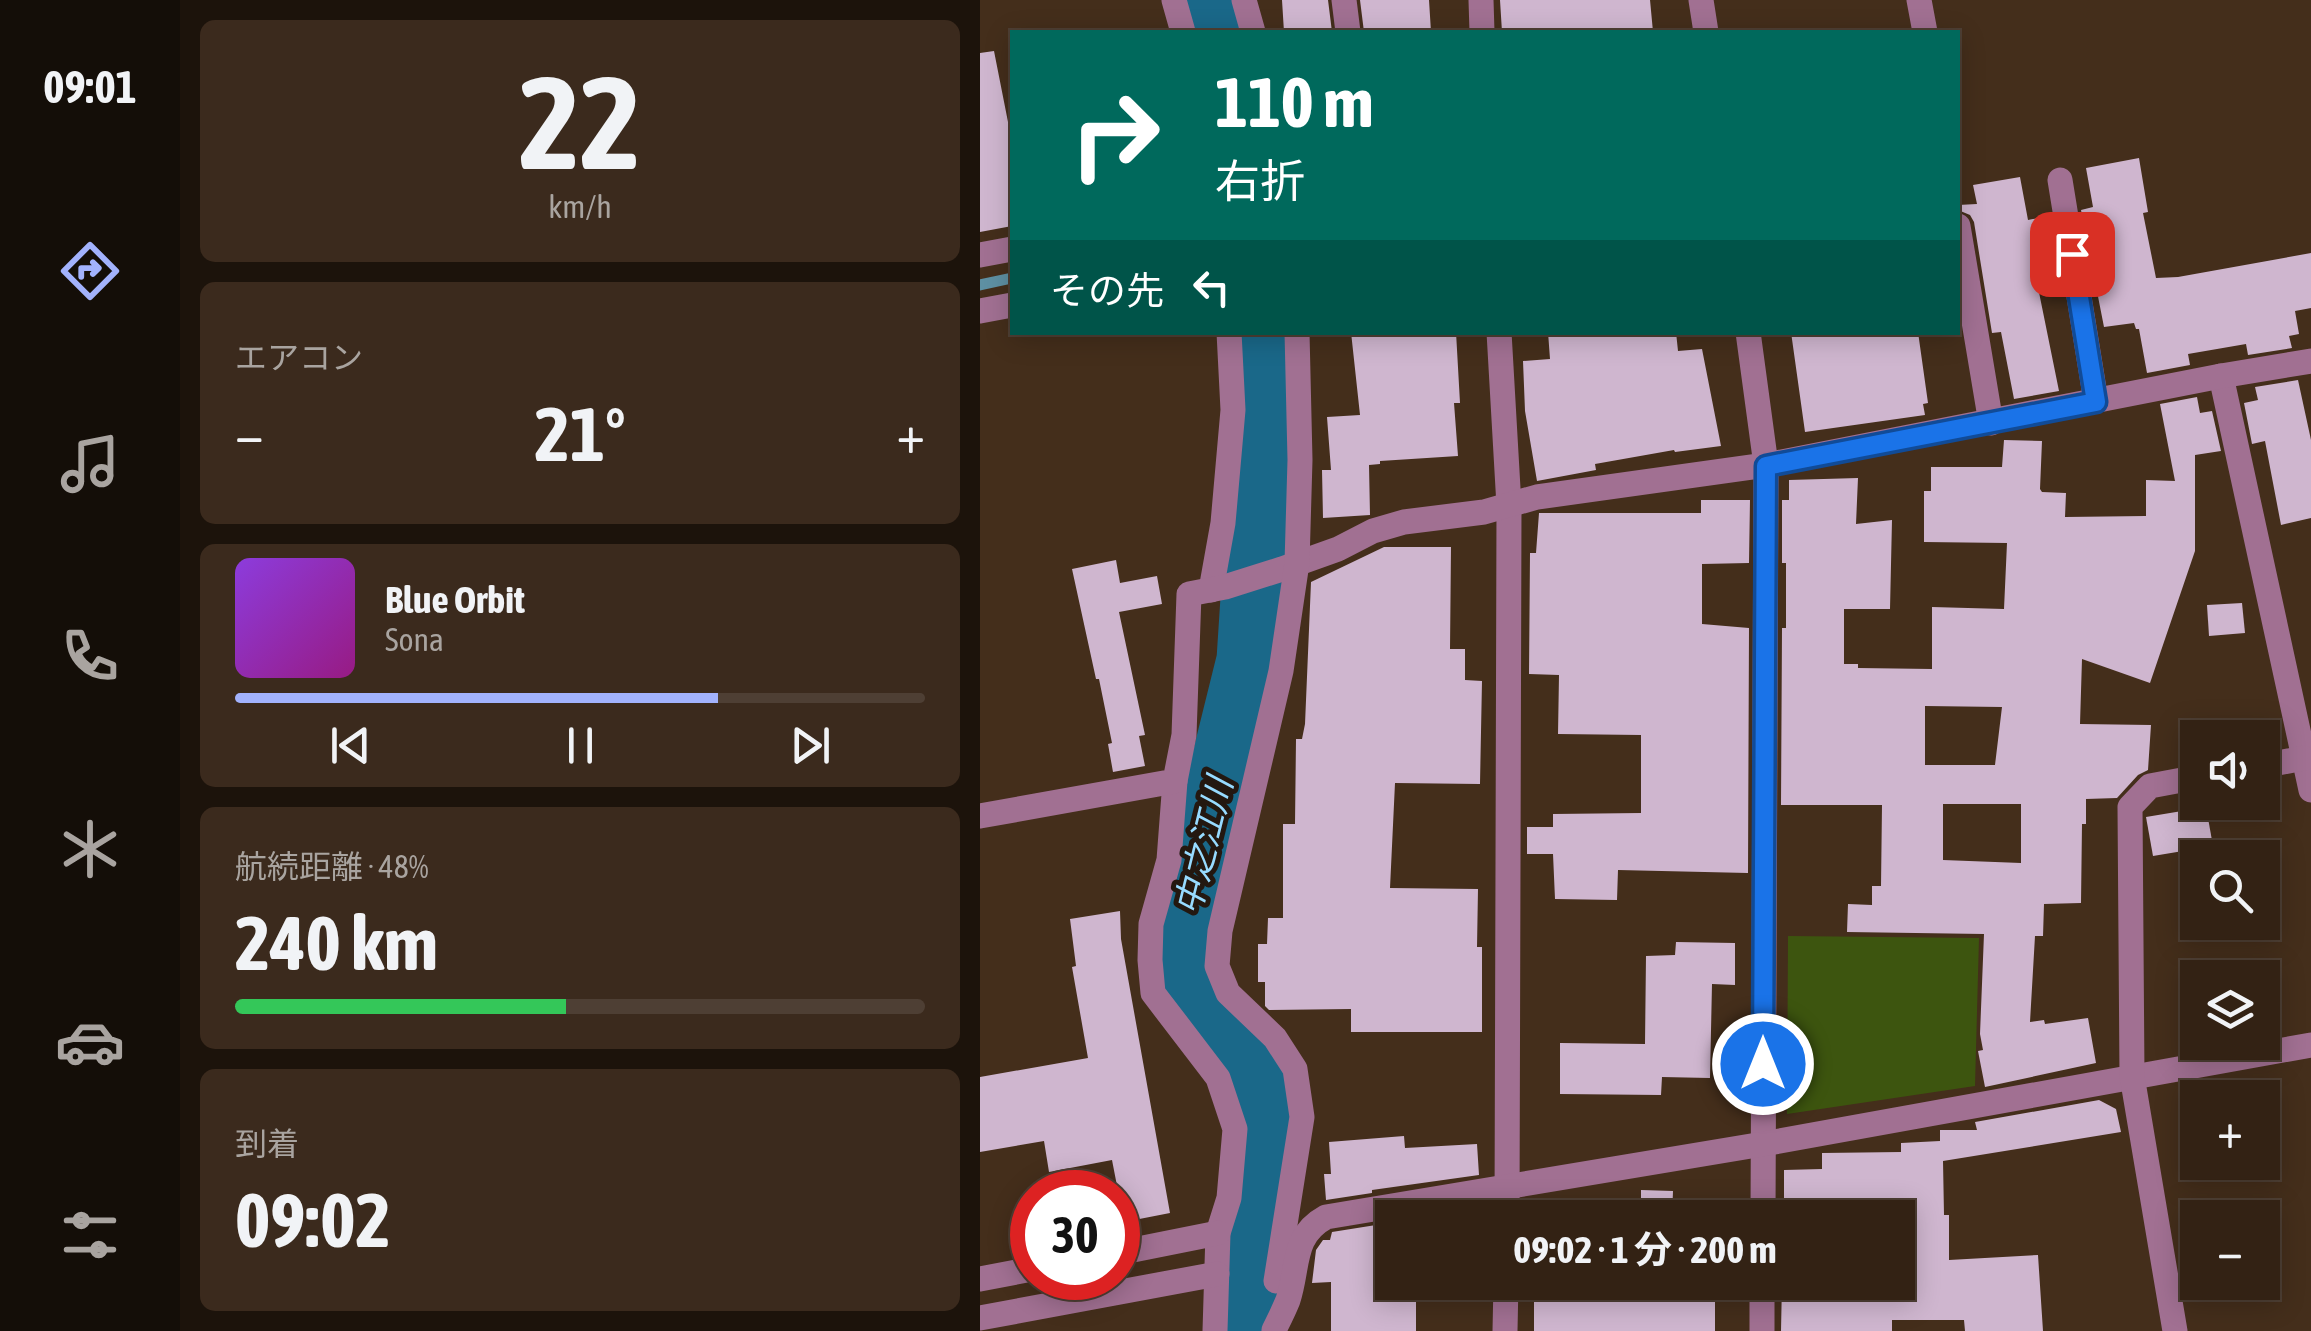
<!DOCTYPE html>
<html lang="ja">
<meta charset="utf-8">
<style>
:root{--surface:#332214;--page:#3b2a1d;--text:#f1f3f6;--muted:#a9a4a0;--line:#4e3f34;--accent:#a2b2fd}
body{margin:0;font-family:"Asap Condensed","Noto Sans JP",sans-serif;background:var(--page);color:var(--text);height:100vh;display:flex;flex-direction:column;font-size:38px;white-space:nowrap}
*{box-sizing:border-box;margin:0}
p{font-size:32px;color:var(--muted)}
.icon{flex:none;width:55px;height:55px;fill:none;stroke:currentColor;stroke-width:2;stroke-linecap:round;stroke-linejoin:round}
.map{position:relative;flex:1;overflow:hidden}
.side{display:flex;flex-direction:column;gap:20px;padding:20px;background:#1c130b;width:800px}
.side>*{flex:none}
.banner{position:absolute;left:30px;top:30px;width:950px;height:305px;border-radius:0px;box-shadow:0 5px 25px #0003,0 0 0 2px var(--line);background:#00695c;color:#fff;overflow:hidden}
.fabs{position:absolute;left:1200px;top:720px;display:grid;gap:20px}
.fabs a{display:grid;place-items:center;width:100px;height:100px;border-radius:0px;background:var(--surface);box-shadow:0 5px 25px #0003,0 0 0 2px var(--line);font-size:50px}
.speed{position:absolute;left:30px;top:1170px;display:flex;gap:20px;font-size:50px;font-weight:700;text-align:center}
.speed>*{display:grid;place-content:center;width:130px;height:130px;border-radius:50%;background:var(--surface);box-shadow:0 5px 25px #0003,0 0 0 2px var(--line);line-height:1}
.speed .limit{border:15px solid #d22;background:#fff;color:#111}
.pin{position:absolute;display:grid;place-items:center;width:85px;height:85px;color:#fff;margin:-42px;border-radius:20px;box-shadow:0 5px 15px #0006}
.me{position:absolute;width:110px;margin:-55px;rotate:0deg;stroke-linejoin:round;filter:drop-shadow(0 0 8px #0008)}
.turn{display:flex;align-items:center;gap:35px;height:210px;padding:0 40px;font-size:45px}
.turn .icon{width:130px;height:130px;stroke-width:2.5}
.turn b{display:block;font-size:70px;line-height:85px}
.then{display:flex;align-items:center;height:95px;padding:0 40px;background:#0003;gap:20px;font-size:38px}
.big{font-size:75px;font-weight:700;line-height:1.1}
.side .widget{flex:1;display:flex;flex-direction:column;justify-content:center;gap:15px;min-width:0;padding:0 35px;border-radius:15px;background:var(--page)}
.side .dial{align-items:center;gap:0}
.dial b{font-size:130px;line-height:1}
.song{display:flex;align-items:center;gap:30px}
.cover{width:120px;height:120px;border-radius:15px;background:linear-gradient(135deg,hsl(270 70% 55%),hsl(310 70% 35%))}
.played{height:10px;border-radius:5px;background:linear-gradient(90deg,var(--accent) 70%,var(--line) 70%)}
.keys{display:flex;justify-content:space-around;direction:ltr}
.heat{display:flex;justify-content:space-between;align-items:center;font-size:55px;direction:ltr}
.charge{height:15px;border-radius:8px;background:linear-gradient(90deg,#34c759 48%,var(--line) 0)}
.trip{position:absolute;left:395px;top:1200px;width:540px;height:100px;border-radius:0px;background:var(--surface);box-shadow:0 5px 25px #0003,0 0 0 2px var(--line);font-weight:700;line-height:100px;text-align:center}
main{display:flex;flex:1;min-height:0}
.menu{display:flex;flex-direction:column;width:180px;justify-content:space-around;align-items:center;background:#140e08;color:var(--muted)}
.menu .icon{width:70px;height:70px}
.menu .selected{color:var(--accent)}
.menu b{font-size:45px;color:var(--text)}
.map>svg:first-child{display:block}
</style>
<main>
<nav class="menu">
<b>09:01</b>
<svg class="icon selected" aria-label="directions" viewBox="0 0 24 24"><path d="M12 3l9 9-9 9-9-9zM9 14v-3h6M13 9l2 2-2 2"/></svg>
<svg class="icon" aria-label="music" viewBox="0 0 24 24"><path d="M9 18V5l10-2v13"/><circle cx="6" cy="18" r="3"/><circle cx="16" cy="16" r="3"/></svg>
<svg class="icon" aria-label="phone" viewBox="0 0 24 24"><path d="M5 4h4l2 5-3 2q2 4 5 5l2-3 5 2v4C11 20 4 13 5 4z"/></svg>
<svg class="icon" aria-label="climate" viewBox="0 0 24 24"><path d="M12 3v18M4 7l16 10M4 17L20 7"/></svg>
<svg class="icon" aria-label="car" viewBox="0 0 24 24"><path d="M5 17H2v-5l4-1 3-4h7l3 4 3 1v5h-3M9 17h6M6 11h13"/><circle cx="7" cy="17" r="2"/><circle cx="17" cy="17" r="2"/></svg>
<svg class="icon" aria-label="filters" viewBox="0 0 24 24"><path d="M4 7h16M4 17h16"/><circle cx="9" cy="7" r="2"/><circle cx="15" cy="17" r="2"/></svg>
</nav>
<section class="side">
<div class="widget dial"><b>22</b><p>km/h</p></div>
<div class="widget"><p>エアコン</p>
<div class="heat"><a>−</a><b class="big">21°</b><a>+</a></div>
</div>
<div class="widget">
<div class="song"><i class="cover"></i><div><b>Blue Orbit</b><p>Sona</p></div></div>
<div class="played"></div>
<div class="keys"><svg class="icon" aria-label="previous" viewBox="0 0 24 24"><path d="M18 5L8 12l10 7zM5 5v14"/></svg><svg class="icon" aria-label="pause" viewBox="0 0 24 24"><path d="M8 5v14M16 5v14"/></svg><svg class="icon" aria-label="next" viewBox="0 0 24 24"><path d="M6 5l10 7-10 7zM19 5v14"/></svg></div>
</div>
<div class="widget"><p>航続距離 · 48%</p><b class="big">240 km</b><div class="charge"></div></div>
<div class="widget"><p>到着</p><b class="big">09:02</b></div>
</section>
<div class="map">
<svg width="1331" height="1331" viewBox="0 0 1331 1331">
<rect width="100%" height="100%" fill="#442e1b"/>
<path fill="#3d550f" d="M808,936L999,938L995,1086L807,1114Z"/>
<g fill="none" stroke-linecap="round" stroke-linejoin="round">
<path stroke="#5e90a3" stroke-width="11" d="M0,285L32,278"/>
<g stroke="#1a6889" stroke-width="65">
<path d="M228,0L237,32"/>
<path d="M267,1331L271,1259L289,1128L284,1082L260,1046L215,1007L201,982L198,947L269,660L286,398L279,332"/>
</g>
</g>
<g fill="#cfb6cf" fill-rule="evenodd">
<path d="M302,0H348L352,32H304Z"/>
<path d="M380,0H449L451,32H384Z"/>
<path d="M520,0H670L673,32H522Z"/>
<path d="M14,51L28,122H32V226L0,232V53Z"/>
<path d="M1159,158L1168,212L1163,213L1176,278L1198,277L1331,253V308L1315,311L1319,334L1309,336L1312,348L1268,355L1266,344L1208,354L1210,365L1167,373L1159,329H1156L1154,323L1124,327L1101,210L1113,207L1106,168Z"/>
<path d="M1040,177L1048,220L1069,216L1074,243L1050,248L1079,391L1034,399L1021,332L1012,333L994,222L990,215L978,210V205L997,204L993,185Z"/>
<path d="M371,332H476L480,403H474L478,456L400,461V464L389,465L390,515L343,518L342,470H351L347,417L380,415Z"/>
<path d="M568,332H696L698,351L722,349L741,446L695,452L694,450L615,464L616,470L557,481L545,411L543,361L570,359Z"/>
<path d="M811,332H938L948,403L943,404L945,415L825,432Z"/>
<path d="M1318,380L1331,440V518L1301,525L1285,441L1272,444L1264,403L1278,400L1275,387Z"/>
<path d="M1217,397L1220,413L1232,411L1241,451L1215,455V551L1170,683L1102,659L1100,724L1171,725L1168,770L1158,775L1137,798L1106,799V824H1102L1101,903L1064,904L1063,936H1055L1050,1022L1064,1020L1065,1024L1108,1018L1116,1063L1005,1087L998,1051L1003,1050L1000,1034L1004,934L867,932L868,904L892,905V886H901L902,805H801L802,628H806V563H802V500H809V480L878,478L876,524L912,520L910,609H864V664H878V668L952,669V607L1024,609L1027,543L944,542V491H951V467H1022L1024,440L1062,441L1060,489L1062,492L1086,493L1085,517L1166,516V480L1195,481L1180,404ZM945,706L1022,707L1015,765H945ZM963,804H1041V863L963,860Z"/>
<path d="M721,500H770L769,563L722,564V624L769,628L768,873L638,870L637,900L575,899L573,854H547V827H573V814L661,813V735L578,734L579,675L549,674L550,553H556L559,513H721Z"/>
<path d="M404,547H471L470,649H485V680L502,681L500,784L415,783L410,888L498,889L497,947H502V1032H371V1009L289,1010L285,1006V982H278V944H287L288,918H303V824H315L316,739H322L325,724L331,582Z"/>
<path d="M136,560L140,583L177,576L182,604L139,612L165,735L159,736L165,766L133,772L128,744L132,743L119,679H116L92,569Z"/>
<path d="M1262,603L1265,633L1229,636L1227,605Z"/>
<path d="M1226,807L1233,846L1173,856L1166,817Z"/>
<path d="M140,911L141,939L190,1213L144,1222L132,1160L69,1172L64,1141L0,1152V1077L108,1058L92,967L96,966L90,919Z"/>
<path d="M696,942L755,943V985L732,984L730,1078L682,1077L681,1095L580,1094V1043L665,1044L666,956L695,955Z"/>
<path d="M1119,1100L1136,1109L1141,1132L963,1161L964,1215H969V1260L1058,1255L1063,1331H985L984,1320H912V1331H801L802,1282H918V1218H854V1211H804V1170L842,1169V1153L921,1152V1143L960,1141V1130H997L995,1122Z"/>
<path d="M424,1136L425,1148L497,1144L499,1175L392,1190V1193L346,1200L344,1174H351L349,1142Z"/>
<path d="M661,1190L693,1191L692,1218H661Z"/>
<path d="M396,1225L398,1244H412V1282H436V1331H351V1282L332,1283L336,1250L343,1240H350L352,1232Z"/>
<path d="M554,1282H692V1299L735,1300V1331H554Z"/>
</g>
<g fill="none" stroke-linecap="round" stroke-linejoin="round">
<g stroke="#a17092" stroke-width="25">
<path d="M194,0L203,32"/>
<path d="M264,0L273,32"/>
<path d="M364,0L368,32"/>
<path d="M501,0L502,32"/>
<path d="M721,0L726,32"/>
<path d="M939,0L945,32"/>
<path d="M1080,180L1116,401"/>
<path d="M978,226L1011,423"/>
<path d="M0,255L32,249"/>
<path d="M0,311L32,305"/>
<path d="M519,332L529,506L527,1218"/>
<path d="M768,332L786,465L783,1218"/>
<path d="M1241,376L1331,790"/>
<path d="M231,590L243,523L253,410L249,332"/>
<path d="M1282,766L1324,758"/>
<path d="M195,781L189,860L171,924L170,960L173,993L238,1078L255,1129L249,1198L238,1233L235,1331"/>
<path d="M0,816L195,781L204,735L209,594L245,587L302,569L358,549L393,531L424,522L504,512L557,497L786,465L1241,376L1331,361"/>
<path d="M138,1253L238,1233"/>
<path d="M0,1279L52,1269"/>
<path d="M296,1281L322,1117L315,1069L295,1038L248,993L237,966L240,931L301,671L317,563L320,460L317,332"/>
<path d="M0,1318L237,1274"/>
<path d="M294,1330C299,1320 304,1310 308,1300C319,1267 311,1236 346,1217L783,1144L1331,1045"/>
<path d="M525,1331L526,1282"/>
<path d="M782,1331V1282"/>
<path d="M1195,1331L1152,1076L1150,807L1170,786L1218,777"/>
</g>
</g>
<g fill="none" stroke-linecap="round" stroke-linejoin="round">
<defs>
<path id="route" d="M783,1064L786,466L1116,402L1092,254"/>
</defs>
<use href="#route" stroke="#114b97" stroke-width="25"/>
<use href="#route" stroke="#1a73e8" stroke-width="18"/>
</g>
<g text-anchor="middle" dominant-baseline="central" stroke-width="10" stroke-linejoin="round" paint-order="stroke">
<g font-size="35" font-style="italic" fill="#97dbff" stroke="#231810">
<text transform="translate(223 846) rotate(-76)">中之江川</text>
</g>
</g>
</svg>
<div class="fabs">
<a><svg class="icon" aria-label="sound" viewBox="0 0 24 24"><path d="M4 9h4l5-4v14l-5-4H4zM17 9q2 3 0 6"/></svg></a>
<a><svg class="icon" aria-label="search" viewBox="0 0 24 24"><circle cx="10" cy="10" r="6"/><path d="M15 15l6 6"/></svg></a>
<a><svg class="icon" aria-label="layers" viewBox="0 0 24 24"><path d="M12 4l9 5-9 5-9-5zM3 14l9 5 9-5"/></svg></a>
<a>+</a>
<a>−</a>
</div>
<div class="speed"><div class="limit">30</div></div>
<div class="pin" style="left:1092px;top:254px;background:#d93025"><svg class="icon" aria-label="arrive" viewBox="0 0 24 24"><path d="M6 21V4h12l-3 4 3 4H6"/></svg></div>
<svg class="me" style="left:783px;top:1064px" viewBox="-20 -20 40 40"><circle r="17" fill="#1a73e8" stroke="#fff" stroke-width="3"/><path d="M0-11L8 9 0 5-8 9z" fill="#fff"/></svg>
<div class="trip">09:02 · 1 分 · 200 m</div>
<div class="banner">
<div class="turn"><svg class="icon" aria-label="right" viewBox="0 0 24 24"><path d="M7 20v-9h11M14 6l5 5-5 5"/></svg><div><b>110 m</b>右折</div></div>
<div class="then">その先<svg class="icon" aria-label="left" viewBox="0 0 24 24"><path d="M17 20v-9H6M10 6l-5 5 5 5"/></svg></div>
</div>
</div>
</main>
